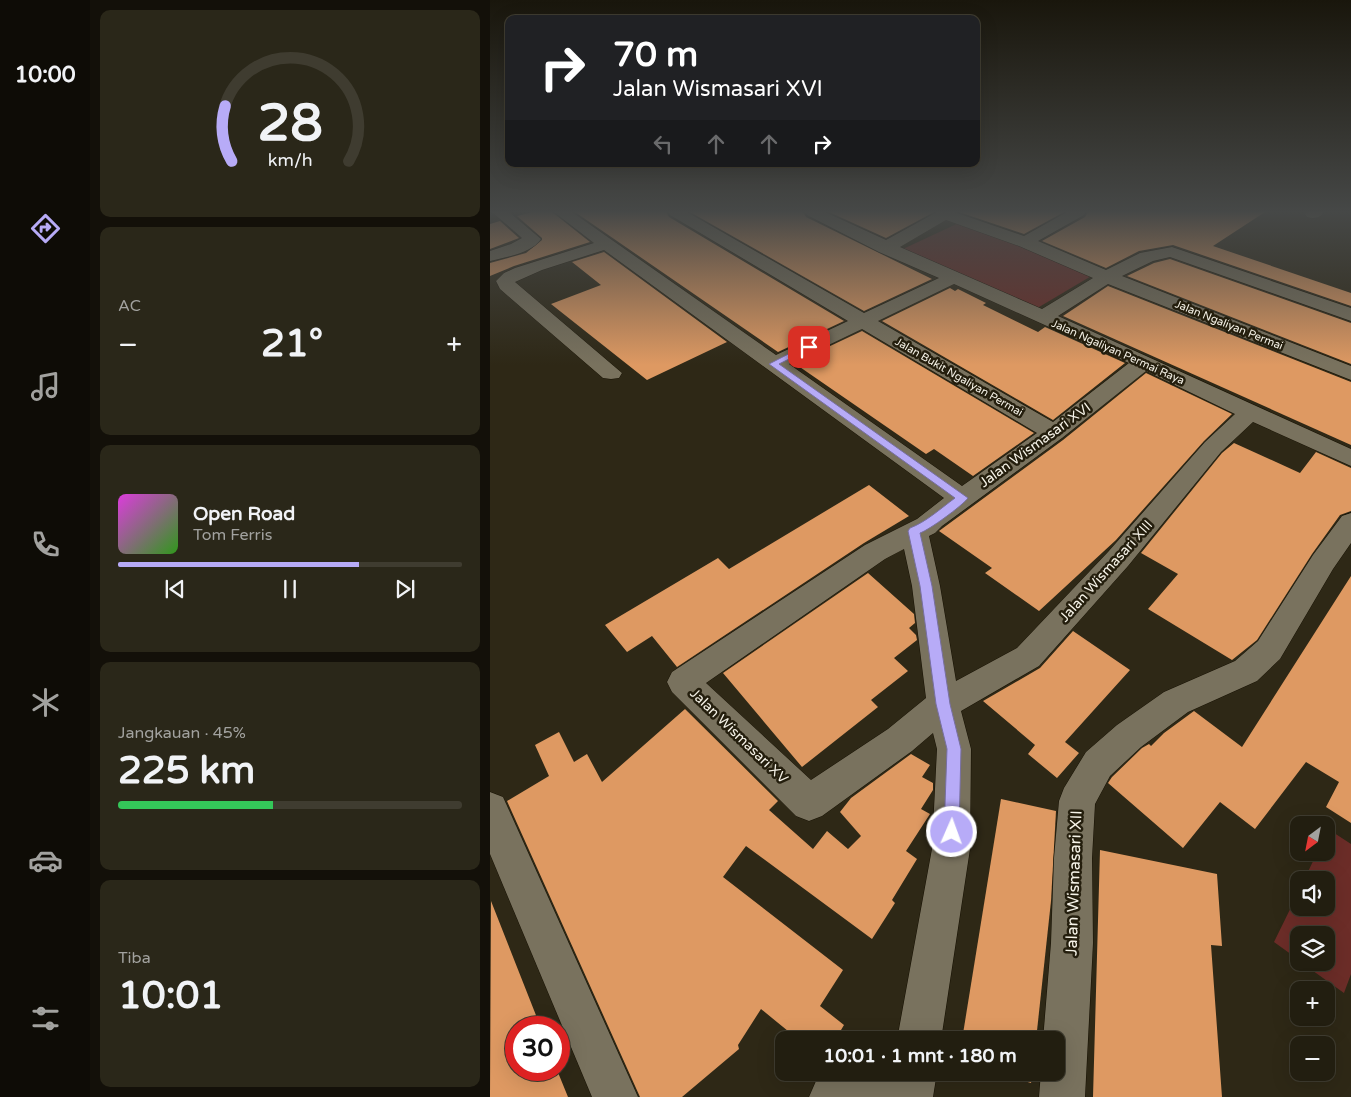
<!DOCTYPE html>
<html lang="id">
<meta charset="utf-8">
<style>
:root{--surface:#221e10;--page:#2a2719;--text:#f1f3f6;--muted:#a2a29f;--line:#3f3c30;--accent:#b7abf7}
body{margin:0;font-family:"Varela Round",sans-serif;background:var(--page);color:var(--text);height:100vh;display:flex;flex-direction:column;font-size:19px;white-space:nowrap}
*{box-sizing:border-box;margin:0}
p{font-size:16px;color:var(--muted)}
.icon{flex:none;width:28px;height:28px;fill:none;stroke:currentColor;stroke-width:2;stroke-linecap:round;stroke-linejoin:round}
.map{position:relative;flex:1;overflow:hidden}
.details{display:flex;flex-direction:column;gap:10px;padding:10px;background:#131009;width:400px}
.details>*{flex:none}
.guide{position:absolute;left:15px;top:15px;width:475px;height:152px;border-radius:10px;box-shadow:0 5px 20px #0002,0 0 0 1px var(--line);background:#202124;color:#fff;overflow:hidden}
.needle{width:32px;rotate:212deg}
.fabs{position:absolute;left:800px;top:816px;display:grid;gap:10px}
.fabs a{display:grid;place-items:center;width:45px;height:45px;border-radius:10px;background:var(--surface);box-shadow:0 5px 20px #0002,0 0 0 1px var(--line);font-size:25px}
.speed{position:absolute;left:15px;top:1016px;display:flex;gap:10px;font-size:25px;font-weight:700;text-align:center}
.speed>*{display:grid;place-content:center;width:65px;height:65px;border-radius:50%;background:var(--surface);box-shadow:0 5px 20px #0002,0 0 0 1px var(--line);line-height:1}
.speed .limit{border:8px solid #d22;background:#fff;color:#111}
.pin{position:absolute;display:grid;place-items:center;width:42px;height:42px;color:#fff;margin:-21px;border-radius:10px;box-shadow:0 2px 8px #0006}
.me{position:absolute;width:55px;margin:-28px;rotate:2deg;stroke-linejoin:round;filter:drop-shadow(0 0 4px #0008)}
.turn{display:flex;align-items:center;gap:18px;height:105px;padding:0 25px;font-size:22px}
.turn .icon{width:65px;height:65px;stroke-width:2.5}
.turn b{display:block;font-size:35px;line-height:42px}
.lanes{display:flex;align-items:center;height:48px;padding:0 25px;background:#0003;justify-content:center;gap:25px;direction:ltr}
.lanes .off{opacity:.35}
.big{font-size:38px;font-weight:700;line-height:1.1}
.details .tile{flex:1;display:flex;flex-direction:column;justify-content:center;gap:8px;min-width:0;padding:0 18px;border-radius:10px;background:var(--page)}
.details .dial{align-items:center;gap:0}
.dial svg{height:130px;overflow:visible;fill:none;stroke:var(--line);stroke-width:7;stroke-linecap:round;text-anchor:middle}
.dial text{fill:var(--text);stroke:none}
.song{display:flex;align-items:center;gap:15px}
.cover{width:60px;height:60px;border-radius:8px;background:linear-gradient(135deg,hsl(300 70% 55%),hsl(110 70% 35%))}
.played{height:5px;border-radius:2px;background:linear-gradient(90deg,var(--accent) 70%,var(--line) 70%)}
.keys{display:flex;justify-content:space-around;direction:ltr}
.heat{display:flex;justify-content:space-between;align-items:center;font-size:28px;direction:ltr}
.charge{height:8px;border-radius:4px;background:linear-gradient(90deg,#34c759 45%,var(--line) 0)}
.trip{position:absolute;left:285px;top:1031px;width:290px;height:50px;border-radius:10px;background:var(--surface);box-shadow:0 5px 20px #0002,0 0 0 1px var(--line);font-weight:700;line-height:50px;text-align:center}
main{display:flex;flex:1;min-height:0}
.dock{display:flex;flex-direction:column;width:90px;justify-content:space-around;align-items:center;background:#0e0c06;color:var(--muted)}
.dock .icon{width:35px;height:35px}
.dock .on{color:var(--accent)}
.dock b{font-size:22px;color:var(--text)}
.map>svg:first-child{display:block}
</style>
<main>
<nav class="dock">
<b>10:00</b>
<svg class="icon on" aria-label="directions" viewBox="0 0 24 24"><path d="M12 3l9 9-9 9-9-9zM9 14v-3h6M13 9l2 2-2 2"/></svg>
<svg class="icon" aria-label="music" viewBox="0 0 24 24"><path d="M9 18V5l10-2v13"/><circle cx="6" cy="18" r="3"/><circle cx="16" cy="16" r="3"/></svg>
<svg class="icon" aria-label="phone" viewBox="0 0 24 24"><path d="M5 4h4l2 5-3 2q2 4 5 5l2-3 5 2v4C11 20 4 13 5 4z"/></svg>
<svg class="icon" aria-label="climate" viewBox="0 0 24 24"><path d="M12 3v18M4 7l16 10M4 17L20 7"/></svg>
<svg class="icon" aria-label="car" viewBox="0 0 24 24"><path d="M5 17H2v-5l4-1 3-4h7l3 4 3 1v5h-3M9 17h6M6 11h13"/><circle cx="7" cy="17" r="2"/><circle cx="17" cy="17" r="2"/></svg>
<svg class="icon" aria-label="filters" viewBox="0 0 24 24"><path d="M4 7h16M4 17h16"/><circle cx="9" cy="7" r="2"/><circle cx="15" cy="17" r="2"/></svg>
</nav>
<section class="details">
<div class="tile dial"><svg viewBox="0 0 100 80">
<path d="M14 69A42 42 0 1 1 86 69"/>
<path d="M14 69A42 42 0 0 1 10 35" stroke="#b7abf7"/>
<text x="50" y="56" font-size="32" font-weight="700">28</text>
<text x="50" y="72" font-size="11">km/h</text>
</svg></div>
<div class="tile"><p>AC</p>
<div class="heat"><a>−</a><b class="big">21°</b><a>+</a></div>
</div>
<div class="tile">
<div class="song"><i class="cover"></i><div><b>Open Road</b><p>Tom Ferris</p></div></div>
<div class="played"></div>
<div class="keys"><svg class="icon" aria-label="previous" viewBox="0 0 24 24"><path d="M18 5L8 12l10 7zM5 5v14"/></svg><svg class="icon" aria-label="pause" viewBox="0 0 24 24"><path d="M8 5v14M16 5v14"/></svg><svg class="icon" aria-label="next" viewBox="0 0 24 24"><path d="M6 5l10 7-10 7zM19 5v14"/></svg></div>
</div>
<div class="tile"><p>Jangkauan · 45%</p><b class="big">225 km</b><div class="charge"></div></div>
<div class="tile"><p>Tiba</p><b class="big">10:01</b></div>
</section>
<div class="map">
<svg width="861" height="1097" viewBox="0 0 861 1097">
<rect width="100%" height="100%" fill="#2e2816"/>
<g fill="#6c2d28">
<path d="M473,221L603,275L544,310L413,249Z"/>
<path d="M838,829L861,844V974L854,993L812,963L836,962V935H809V960L784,942L809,891V908H836V880H814L827,853L836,852V833Z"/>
</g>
<g fill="#de9962">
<path d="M43,212H62L100,242L24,266L0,276V263L36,253L52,240V238L27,216Z"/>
<path d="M85,212H176L179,217L354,321L288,352Z"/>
<path d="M200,212H313L316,217L442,279L374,311Z"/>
<path d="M339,212H444L396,238Z"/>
<path d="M469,212H574L534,234Z"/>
<path d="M598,212H775L723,246L861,293V306L683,245L649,251L616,268L552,241L595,217Z"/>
<path d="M10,221L29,238L0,249V224Z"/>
<path d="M114,252L237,342L157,380L61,304L111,285L82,262Z"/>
<path d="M680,259L861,323V364L637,276L664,263Z"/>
<path d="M618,286L861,382V445L573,316Z"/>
<path d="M460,288L465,291L468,289L496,303L493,305L548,332L555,327L635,363L563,420L392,321Z"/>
<path d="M372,331L544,433L483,476L444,449L436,454L304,363Z"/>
<path d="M656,373L742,414L714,441L626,540L549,611L495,573L502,568L449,531L573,440Z"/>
<path d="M744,443L810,473L826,452L861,468V511L850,515L822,554L767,640L742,660L658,609L688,574L651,553L732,453Z"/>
<path d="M379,485L419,516L374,543L187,667L162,636L137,652L115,625L228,558L239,569Z"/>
<path d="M378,573L424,614L425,623L419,628L426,635L427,640L404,658L418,671L381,700L388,707L312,767L233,673Z"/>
<path d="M861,576V823L836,807L849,782L816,762L765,829L730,802L693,848L618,783L622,777L652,748L659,744L661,746L674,733L704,711L752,747Z"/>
<path d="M583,631L640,670L575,742L589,753L567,778L538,754L545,745L493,701L550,668Z"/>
<path d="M195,709L288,801L279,810L323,849L337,831L358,849L371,836L350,812L361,798L421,754L440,765L432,777L443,783V790L431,809L440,814L416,851L427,859L402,900L405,903L382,939L256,846L233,877L353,970L330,1006L354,1025L345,1040H309L271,1009L248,1045L249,1049L192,1097H150L17,801L59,776L45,745L69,732L84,762L97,754L112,782Z"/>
<path d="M511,799L566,811L561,901L546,1040H472Z"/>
<path d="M610,850L727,874L732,946L721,945L732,1097H603Z"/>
<path d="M1,901L51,1028H26V1070H67L78,1097H0Z"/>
<path d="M504,1072H543L541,1083Z"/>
</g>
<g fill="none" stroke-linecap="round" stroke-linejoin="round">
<defs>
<g id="minor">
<path d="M2,212H19L51,239C42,253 16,257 0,261V251L21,244L32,238Z"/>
<path d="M64,212H82L286,355L358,321L180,215L178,212H197L374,313L449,278L389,252L317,215L315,212H335L396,240L447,212H464L534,236L577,212H596L594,215L548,241L616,270L650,253L682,247L861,308V321L680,257L663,261L632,276L861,366V380L618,284L568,316L861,449V466L763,422L731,452L638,566L549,666L471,711L481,749L480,849L451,1040H407L442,849L447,749L443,733L422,751L332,816L319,821L306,816L182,692L177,682L182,672L375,545L427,519L454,498L114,250L52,270L25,282L132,373L129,378L121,379L113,378L10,289L6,281L14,273L25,268L104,243ZM456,220L529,246L603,278L552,309L410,247ZM464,284L639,363L563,422L388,321ZM372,329L547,433L472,486L299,364ZM656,371L745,414L715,442L618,552L527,648L466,681L450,586L439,536L445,533L452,526L572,438ZM414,549L422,586L436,698L398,729L321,780L216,683L395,559Z"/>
<path d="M817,212H834C830,218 825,219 817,217L815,214Z"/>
<path d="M861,513V543L843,569L790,659L767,681L698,712L651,747L620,776L605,804L602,858L603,943L595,1097H549L551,1072H566V1040H553L561,943L564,858L569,801L574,788L596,752L627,725L674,692L745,661L768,641L823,555L852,516Z"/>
<path d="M0,792L13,797L148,1097H102L0,854Z"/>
<path d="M345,1072H447L443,1097H319L326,1081Z"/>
</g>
</defs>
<use href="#minor" stroke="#161002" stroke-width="1"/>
<use href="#minor" fill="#79725e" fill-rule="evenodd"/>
</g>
<linearGradient id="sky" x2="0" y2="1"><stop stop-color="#19160c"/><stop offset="0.58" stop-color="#464847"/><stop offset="1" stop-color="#464847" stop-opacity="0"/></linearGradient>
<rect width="861" height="365" fill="url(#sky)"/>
<path fill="#b7abf7" stroke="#776fa1" d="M316,345L323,347L289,364L478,498C472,506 439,530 430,533L442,586L460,704L471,749L469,832L467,838L462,840L456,838L454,832L457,749L446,704L430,586L418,531L420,528C436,522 450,509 465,498L279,364Z"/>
<g text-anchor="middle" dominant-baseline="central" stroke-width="5" stroke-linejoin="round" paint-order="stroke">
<g font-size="11" fill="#f6f3e8" stroke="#241e0d">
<text transform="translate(739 325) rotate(22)">Jalan Ngaliyan Permai</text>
<text transform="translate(628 352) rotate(24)">Jalan Ngaliyan Permai Raya</text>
<text transform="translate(469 377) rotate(30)">Jalan Bukit Ngaliyan Permai</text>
</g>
<g font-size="14" fill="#f6f3e8" stroke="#241e0d">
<text transform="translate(545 445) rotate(-36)">Jalan Wismasari XVI</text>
<text transform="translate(616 571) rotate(-48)">Jalan Wismasari XIII</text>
<text transform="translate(249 736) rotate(44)">Jalan Wismasari XV</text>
</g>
<g font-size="16" fill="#f6f3e8" stroke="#241e0d">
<text transform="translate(584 883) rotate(-88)">Jalan Wismasari XII</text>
</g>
</g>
</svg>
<div class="fabs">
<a><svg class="needle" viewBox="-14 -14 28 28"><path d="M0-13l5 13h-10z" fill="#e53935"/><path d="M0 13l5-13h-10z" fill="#a2a29f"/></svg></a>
<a><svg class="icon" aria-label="sound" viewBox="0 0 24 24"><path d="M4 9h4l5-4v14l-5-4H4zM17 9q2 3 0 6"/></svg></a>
<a><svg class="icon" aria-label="layers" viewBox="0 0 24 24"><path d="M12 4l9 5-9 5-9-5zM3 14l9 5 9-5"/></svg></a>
<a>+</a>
<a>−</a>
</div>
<div class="speed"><div class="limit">30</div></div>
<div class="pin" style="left:319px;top:347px;background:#d93025"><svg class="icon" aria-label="arrive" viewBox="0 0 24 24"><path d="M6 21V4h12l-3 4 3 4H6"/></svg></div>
<svg class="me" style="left:462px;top:832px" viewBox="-20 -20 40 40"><circle r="17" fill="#b7abf7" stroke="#fff" stroke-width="3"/><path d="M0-11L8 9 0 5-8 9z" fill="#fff"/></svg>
<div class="trip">10:01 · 1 mnt · 180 m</div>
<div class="guide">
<div class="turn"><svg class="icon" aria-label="right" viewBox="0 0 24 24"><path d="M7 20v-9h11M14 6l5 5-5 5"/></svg><div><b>70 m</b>Jalan Wismasari XVI</div></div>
<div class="lanes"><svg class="icon off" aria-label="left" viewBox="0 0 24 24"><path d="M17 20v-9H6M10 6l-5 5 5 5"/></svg><svg class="icon off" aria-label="ahead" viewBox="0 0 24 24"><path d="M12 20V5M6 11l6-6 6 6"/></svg><svg class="icon off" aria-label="ahead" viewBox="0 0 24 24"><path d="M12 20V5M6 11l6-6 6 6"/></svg><svg class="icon" aria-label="right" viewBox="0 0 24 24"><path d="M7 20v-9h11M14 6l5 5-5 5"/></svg></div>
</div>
</div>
</main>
